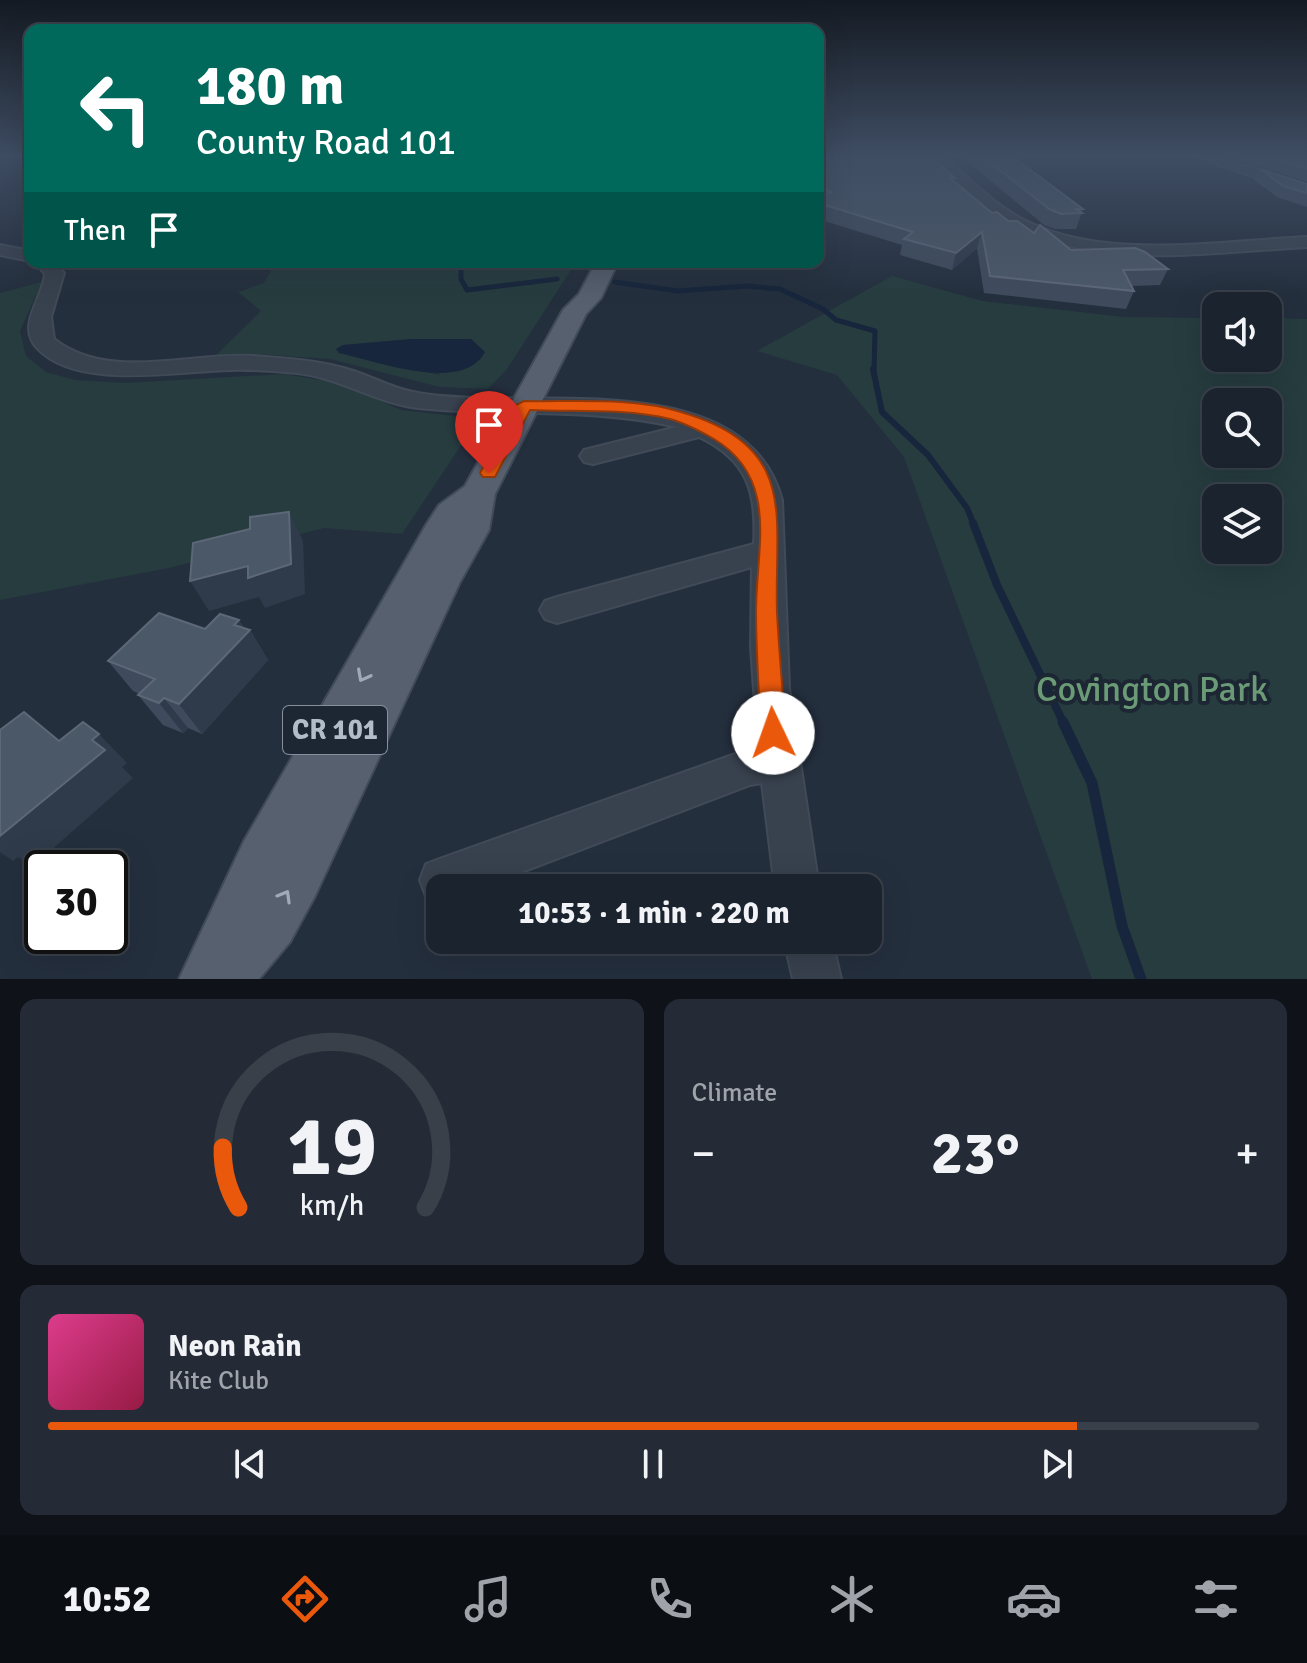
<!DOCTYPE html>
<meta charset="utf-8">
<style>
:root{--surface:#1b232e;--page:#242b36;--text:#f1f3f6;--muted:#a0a4aa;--line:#39404a;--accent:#ea580c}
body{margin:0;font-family:Signika,sans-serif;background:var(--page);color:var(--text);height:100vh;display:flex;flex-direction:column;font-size:30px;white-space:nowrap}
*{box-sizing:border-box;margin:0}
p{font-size:26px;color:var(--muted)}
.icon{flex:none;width:44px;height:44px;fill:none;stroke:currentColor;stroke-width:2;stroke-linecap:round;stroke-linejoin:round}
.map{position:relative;height:979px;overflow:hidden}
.details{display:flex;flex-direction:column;gap:20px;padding:20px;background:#0f1319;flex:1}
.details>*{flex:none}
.hud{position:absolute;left:24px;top:24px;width:800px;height:244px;border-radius:16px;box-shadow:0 8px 32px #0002,0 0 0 2px var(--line);background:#00695c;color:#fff;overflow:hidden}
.buttons{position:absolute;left:1202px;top:292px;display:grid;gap:16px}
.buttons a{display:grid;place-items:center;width:80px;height:80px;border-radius:16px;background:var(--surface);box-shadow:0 8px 32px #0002,0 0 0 2px var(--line);font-size:40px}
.speed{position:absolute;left:24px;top:850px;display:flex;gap:16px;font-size:40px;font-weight:700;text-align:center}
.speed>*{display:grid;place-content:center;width:104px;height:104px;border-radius:50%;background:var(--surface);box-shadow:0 8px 32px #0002,0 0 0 2px var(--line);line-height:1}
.speed .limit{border:4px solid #111;border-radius:12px;background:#fff;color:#111}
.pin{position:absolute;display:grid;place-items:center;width:68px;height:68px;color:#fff;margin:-82px -34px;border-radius:50% 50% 50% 0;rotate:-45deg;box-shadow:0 0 8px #0007}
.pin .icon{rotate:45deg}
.me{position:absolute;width:88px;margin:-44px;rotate:357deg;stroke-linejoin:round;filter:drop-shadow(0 0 6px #0008)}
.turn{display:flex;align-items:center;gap:28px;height:168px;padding:0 40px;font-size:36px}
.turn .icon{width:104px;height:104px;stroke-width:2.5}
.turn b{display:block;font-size:56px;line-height:68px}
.then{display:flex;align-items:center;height:76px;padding:0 40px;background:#0003;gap:16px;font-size:30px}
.big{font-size:60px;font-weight:700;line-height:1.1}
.details .widget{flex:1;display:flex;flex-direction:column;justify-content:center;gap:12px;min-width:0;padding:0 28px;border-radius:16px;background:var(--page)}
.details .dial{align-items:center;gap:0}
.dial svg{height:208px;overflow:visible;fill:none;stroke:var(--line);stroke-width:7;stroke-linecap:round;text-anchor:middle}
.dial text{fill:var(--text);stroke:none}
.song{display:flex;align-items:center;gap:24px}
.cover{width:96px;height:96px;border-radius:12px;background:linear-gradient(135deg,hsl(330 70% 55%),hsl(340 70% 35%))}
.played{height:8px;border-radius:4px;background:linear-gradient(90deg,var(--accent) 85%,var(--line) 85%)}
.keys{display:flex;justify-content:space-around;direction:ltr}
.heat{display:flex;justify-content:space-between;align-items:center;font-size:44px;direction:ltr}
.details .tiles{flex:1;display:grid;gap:20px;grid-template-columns:1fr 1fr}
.widget:last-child{grid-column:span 2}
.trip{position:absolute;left:426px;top:874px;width:456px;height:80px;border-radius:16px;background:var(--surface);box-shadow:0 8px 32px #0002,0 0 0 2px var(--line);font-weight:700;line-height:80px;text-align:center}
.tab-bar{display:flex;height:128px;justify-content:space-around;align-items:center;background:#0b0e12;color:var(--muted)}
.tab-bar .icon{width:56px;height:56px}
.tab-bar .active{color:var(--accent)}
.tab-bar b{font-size:36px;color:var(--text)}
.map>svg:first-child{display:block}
</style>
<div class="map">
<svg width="1307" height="979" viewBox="0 0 1307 979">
<rect width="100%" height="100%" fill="#242f3e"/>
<g fill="#263c3f" fill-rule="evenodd">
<path d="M276,262H576L507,369L488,389L440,387L330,359L253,354L215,356L261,311L238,292L264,283ZM412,339L440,375L339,353L336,349L344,345Z"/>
<path d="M892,276L982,301L1124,317L1216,318V358H1268V318L1307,319V979H1092L904,457L837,375L757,351ZM1268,402V454H1216V402ZM1268,498V550H1216V498Z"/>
<path d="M42,282L20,331L26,356L46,372L75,380L125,383L283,374L340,383L401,410L472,418L470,432L402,534L324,528L169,568L0,600V293Z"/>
</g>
<path fill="#17263c" d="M412,339H471L485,352C463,394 377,361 339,353L336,349L343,345Z"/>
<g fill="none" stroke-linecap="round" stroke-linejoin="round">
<g stroke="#17263c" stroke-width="5">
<path d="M483,262L461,266V279L467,290L557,279"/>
<path d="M615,282L678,291L746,286L780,289L823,309L836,320L875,331L874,371"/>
</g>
<path stroke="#17263c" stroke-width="6" d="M873,369L882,412L928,455L967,508L974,525"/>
<path stroke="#17263c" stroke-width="8" d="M973,523L997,585L1064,724"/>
<path stroke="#17263c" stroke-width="11" d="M1063,722L1092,783L1122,926L1141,979"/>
<defs>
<g id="minor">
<path d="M929,157H944C970,179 995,206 1026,221C1106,261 1220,241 1307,237V247C1161,255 1036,283 929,157Z"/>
<path d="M1197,157H1217L1307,185V195Z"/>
<path d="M0,245L30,251V261L0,255Z"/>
<path d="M35,262H54L64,273L51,317L54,339C109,382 190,352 254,356C287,359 319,360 350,370C371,376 391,388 413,392C519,414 744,359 782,500L789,688L819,888H775L762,783L750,785L480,888H440V901L426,896L420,880L426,864L442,858L758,746L751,647L752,567L557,623L545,619L540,610L545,601L557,597L754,544C757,493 748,460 699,437L593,464L584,462L580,456L584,450L677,427C592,407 505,417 418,408C376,403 341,378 297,373C275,371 252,369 230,370C177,371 77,391 37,348C16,325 43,298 45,274Z"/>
<path d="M784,940H832L841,979H793Z"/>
</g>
<path id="major" d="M596,262H618L601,298L586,314L495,494L489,530L460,582L315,896L290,942L259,979H179L244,841L426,525L439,505L465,486L563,310L579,294Z"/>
</defs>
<use href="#minor" stroke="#414a57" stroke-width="4"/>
<use href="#major" stroke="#414a57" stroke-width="4"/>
<use href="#minor" fill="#38414e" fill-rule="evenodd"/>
<use href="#major" fill="#56606e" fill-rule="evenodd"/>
</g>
<g fill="#3f4b5c">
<path d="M818,157L955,178L954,182L992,213L1008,221L1071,250L1168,269L1160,285L1131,286L1134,291L1126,309L984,293L977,248L952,270L900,255L902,245L818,219Z"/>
<path d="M962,157H1013L1083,209L1076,229H1055L1044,225Z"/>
<path d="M1230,157H1307V182Z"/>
<path d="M1260,169L1307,184V207L1277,197L1254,180Z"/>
<path d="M239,620L244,628L250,630L268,660L202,734L188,728L183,733L163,725L138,695L140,694L133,691L108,661L205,629Z"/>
</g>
<g fill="#2f3b4b">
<path d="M982,232L977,248L952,270L956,253Z"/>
<path d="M289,512L303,541L305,594L265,608L259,597L209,611L190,581Z"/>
<path d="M239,620L247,633L250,630L268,660L202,734L179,704L234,625Z"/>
<path d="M164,698L188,728L183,733L159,703Z"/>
<path d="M99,734L127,763L122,767L133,778L32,867L18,857L13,861L0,852V836L92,740Z"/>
</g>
<g fill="#4b5868" stroke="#5c6777" stroke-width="2">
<path d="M818,157H931L955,178H950L992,213L997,212L1008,221H1017L1034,233L1040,225L1071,250L1135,248L1145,252L1168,269L1123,270L1134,291L990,276L982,232L956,253L904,239L913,232L818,203V197L832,192L818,187Z"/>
<path d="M983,157H1013L1083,209H1076L1082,213L1061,214L1049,209Z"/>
<path d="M1268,157H1307V169Z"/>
<path d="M1260,169L1307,184V193L1283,186Z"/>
<path d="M289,512L291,564L248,578V566L190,581L193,543L250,529V517Z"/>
<path d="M159,613L205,629L220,614L239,620L234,625L250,630L179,704L164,698L159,703L138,695L155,679L108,661Z"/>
<path d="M24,712L59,741L83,722L99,734L92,740L105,750L0,836V730Z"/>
</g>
<defs><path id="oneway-chevron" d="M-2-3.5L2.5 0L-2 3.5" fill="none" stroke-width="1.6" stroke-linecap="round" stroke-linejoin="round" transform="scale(2)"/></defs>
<g stroke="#a1aab7">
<use href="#oneway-chevron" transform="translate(363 676) rotate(118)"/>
<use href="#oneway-chevron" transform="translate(285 896) rotate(-60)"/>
</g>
<linearGradient id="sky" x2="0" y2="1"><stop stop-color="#141a22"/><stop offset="0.53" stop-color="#3f4d63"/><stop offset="1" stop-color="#3f4d63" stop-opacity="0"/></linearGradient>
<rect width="1307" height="294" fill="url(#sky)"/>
<path fill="#ea580c" stroke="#983908" stroke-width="2" d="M524,401C575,402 632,397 681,412C800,447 774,516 777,612C779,653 783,693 786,733L782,741L773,745L765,741L761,733C759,693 756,652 756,611C756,548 780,479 714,439C700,431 685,423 670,419C625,408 575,412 530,410L495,477H483L480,473L516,405Z"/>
<g text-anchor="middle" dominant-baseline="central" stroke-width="8" stroke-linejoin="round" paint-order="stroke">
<rect fill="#1d2633" stroke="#878f9c" stroke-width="2" x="283" y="706" width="104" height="48" rx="6"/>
<g font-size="28" font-weight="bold" fill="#b4bcc9">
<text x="335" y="730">CR 101</text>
</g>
<g font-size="36" fill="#6b9a76" stroke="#1d2633">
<text x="1152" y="689">Covington Park</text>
</g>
</g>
</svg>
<div class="buttons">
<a><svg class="icon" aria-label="sound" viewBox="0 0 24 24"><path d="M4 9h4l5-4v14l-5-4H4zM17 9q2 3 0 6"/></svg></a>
<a><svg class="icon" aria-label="search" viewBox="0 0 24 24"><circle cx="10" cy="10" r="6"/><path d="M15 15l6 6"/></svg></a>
<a><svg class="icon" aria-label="layers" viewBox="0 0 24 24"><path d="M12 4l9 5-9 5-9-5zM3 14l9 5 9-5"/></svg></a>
</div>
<div class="speed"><div class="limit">30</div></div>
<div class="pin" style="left:489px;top:473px;background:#d93025"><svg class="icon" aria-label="arrive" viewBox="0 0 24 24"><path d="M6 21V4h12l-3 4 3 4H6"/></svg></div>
<svg class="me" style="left:773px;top:733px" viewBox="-20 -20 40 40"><circle r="19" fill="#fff"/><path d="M0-13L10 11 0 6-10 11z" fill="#ea580c"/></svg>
<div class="trip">10:53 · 1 min · 220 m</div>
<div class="hud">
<div class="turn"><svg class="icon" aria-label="left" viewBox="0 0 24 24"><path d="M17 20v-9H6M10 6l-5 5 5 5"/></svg><div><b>180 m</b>County Road 101</div></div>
<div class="then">Then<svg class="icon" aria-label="arrive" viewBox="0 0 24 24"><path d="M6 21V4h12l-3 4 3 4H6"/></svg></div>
</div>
</div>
<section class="details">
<div class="tiles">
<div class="widget dial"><svg viewBox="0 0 100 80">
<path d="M14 69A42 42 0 1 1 86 69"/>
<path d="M14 69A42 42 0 0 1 8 46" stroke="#ea580c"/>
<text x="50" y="56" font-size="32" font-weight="700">19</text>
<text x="50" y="72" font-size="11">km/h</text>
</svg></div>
<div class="widget"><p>Climate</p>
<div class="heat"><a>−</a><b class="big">23°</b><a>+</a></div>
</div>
<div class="widget">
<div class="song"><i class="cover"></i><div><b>Neon Rain</b><p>Kite Club</p></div></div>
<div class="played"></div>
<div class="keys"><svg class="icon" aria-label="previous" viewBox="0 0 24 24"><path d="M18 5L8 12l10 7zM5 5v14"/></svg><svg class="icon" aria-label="pause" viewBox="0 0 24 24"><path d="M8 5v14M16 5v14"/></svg><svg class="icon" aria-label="next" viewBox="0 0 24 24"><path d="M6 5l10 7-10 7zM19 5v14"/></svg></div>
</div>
</div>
</section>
<nav class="tab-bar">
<b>10:52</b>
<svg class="icon active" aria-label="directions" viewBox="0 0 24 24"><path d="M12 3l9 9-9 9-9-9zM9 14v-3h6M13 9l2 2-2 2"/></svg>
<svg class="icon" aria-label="music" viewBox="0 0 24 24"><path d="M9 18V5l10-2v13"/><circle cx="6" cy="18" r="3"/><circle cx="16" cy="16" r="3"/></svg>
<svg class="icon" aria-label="phone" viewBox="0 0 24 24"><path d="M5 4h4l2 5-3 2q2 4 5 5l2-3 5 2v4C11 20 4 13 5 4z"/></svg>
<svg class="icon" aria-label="climate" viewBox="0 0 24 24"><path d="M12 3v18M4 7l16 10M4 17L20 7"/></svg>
<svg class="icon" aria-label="car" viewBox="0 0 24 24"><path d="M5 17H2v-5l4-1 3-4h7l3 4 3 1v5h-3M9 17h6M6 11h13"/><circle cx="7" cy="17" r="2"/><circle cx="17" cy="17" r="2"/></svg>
<svg class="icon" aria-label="filters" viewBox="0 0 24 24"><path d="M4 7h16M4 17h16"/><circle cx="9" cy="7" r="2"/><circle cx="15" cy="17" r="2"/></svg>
</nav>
